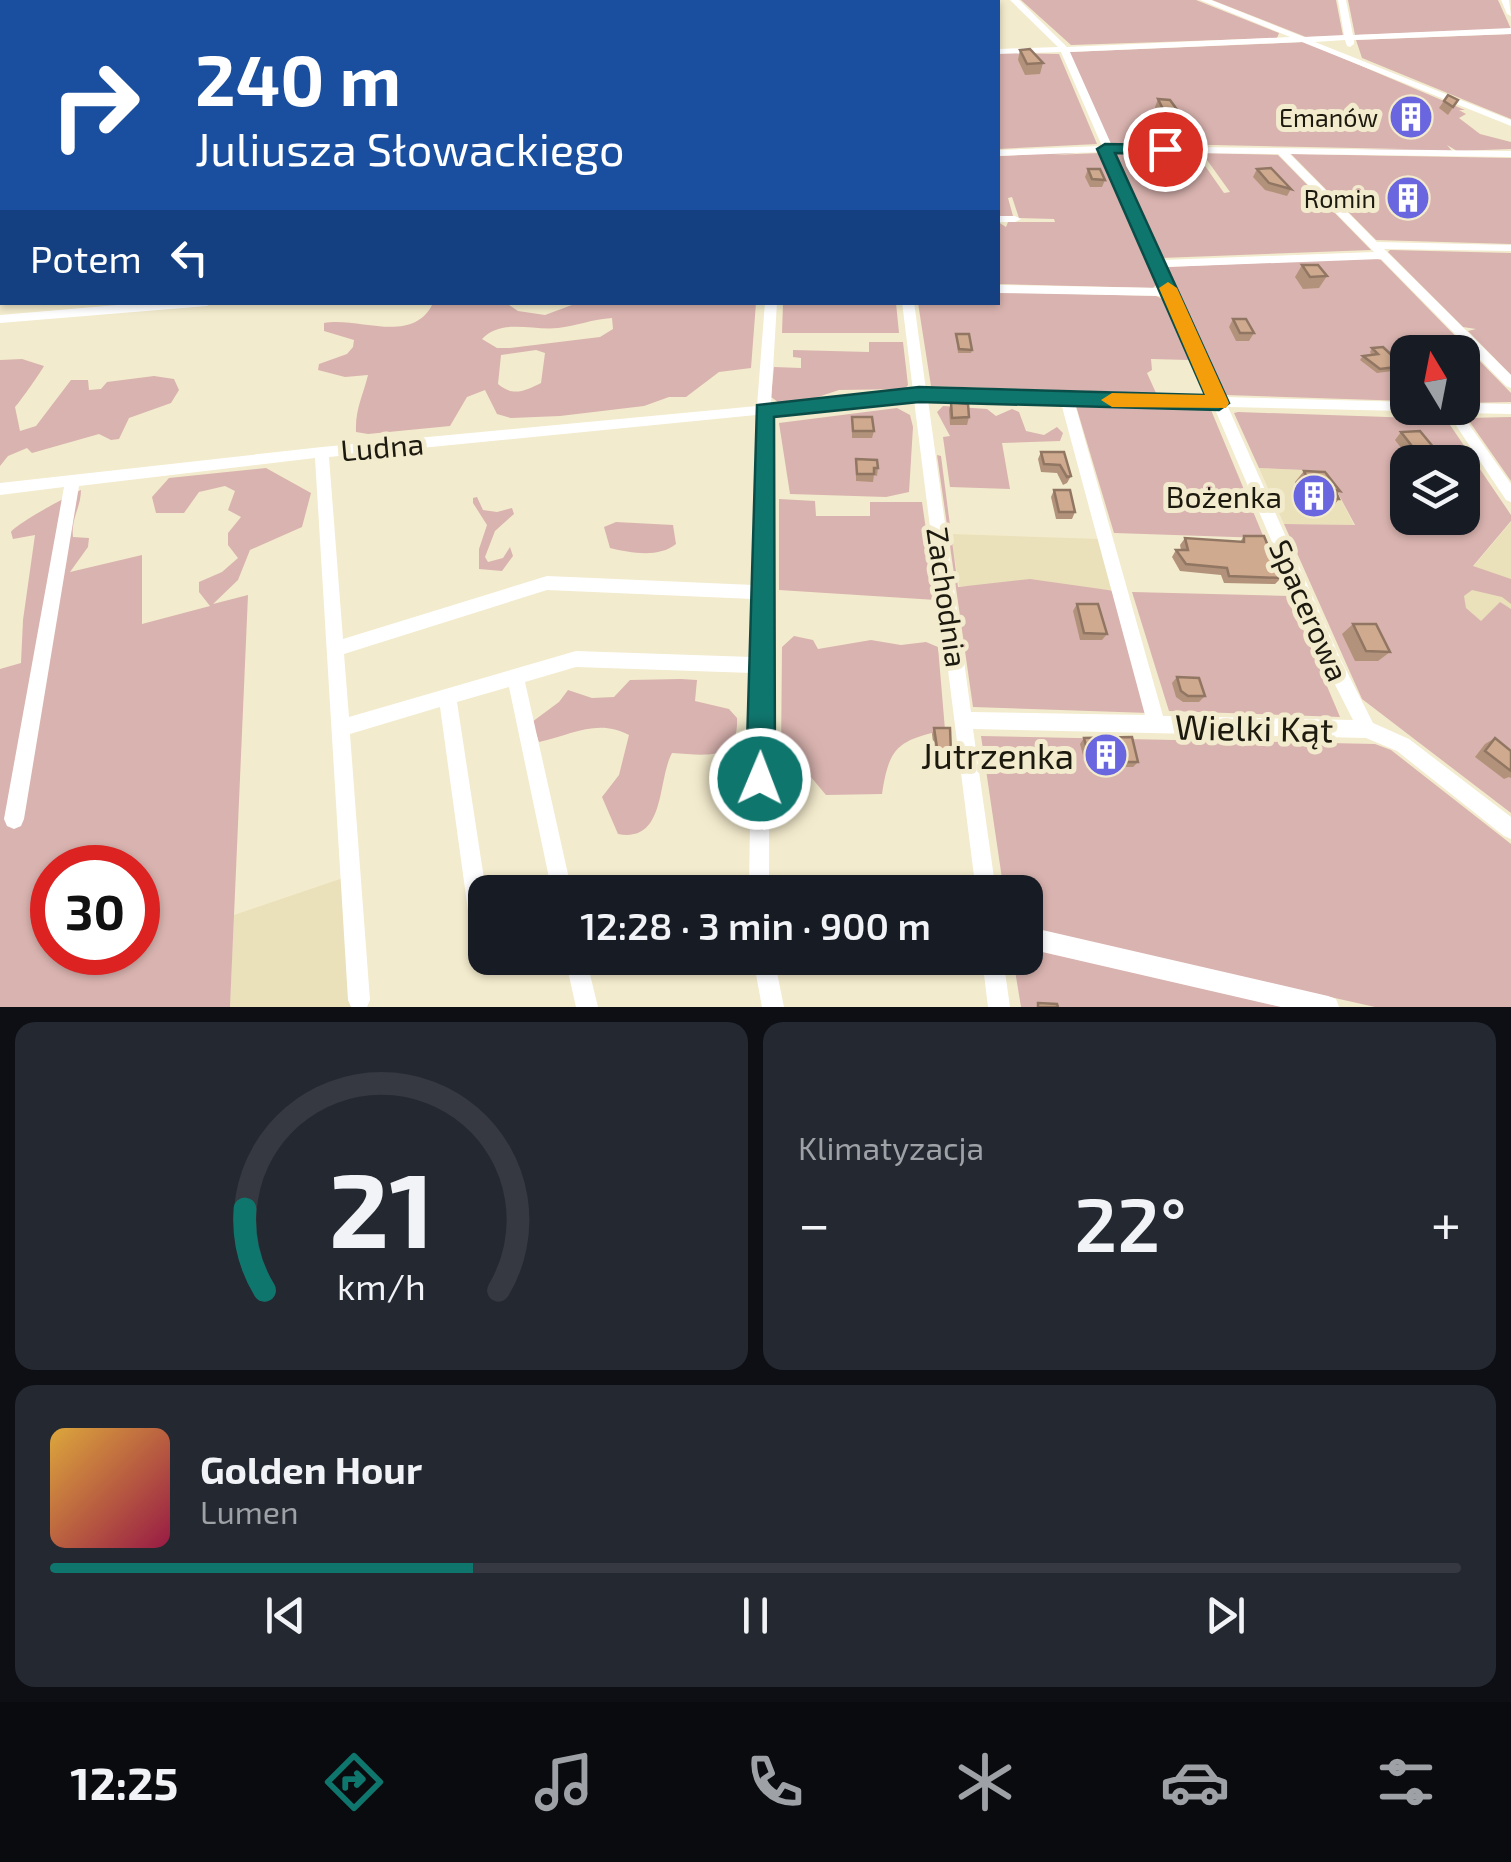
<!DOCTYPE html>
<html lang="pl">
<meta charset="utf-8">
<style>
:root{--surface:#171b24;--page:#242831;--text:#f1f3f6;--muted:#9ea1a6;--line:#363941;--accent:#0f766e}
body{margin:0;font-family:"Exo 2",sans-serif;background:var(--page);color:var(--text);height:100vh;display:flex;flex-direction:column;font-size:38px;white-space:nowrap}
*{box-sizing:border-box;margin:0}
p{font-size:32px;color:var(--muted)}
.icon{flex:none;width:55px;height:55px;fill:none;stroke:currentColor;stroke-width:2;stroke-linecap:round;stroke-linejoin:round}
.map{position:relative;height:1007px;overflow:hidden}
.sheet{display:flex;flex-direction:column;gap:15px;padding:15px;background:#0d0f14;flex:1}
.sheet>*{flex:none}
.hud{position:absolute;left:0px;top:0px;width:1000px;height:305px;box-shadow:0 2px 8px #0004;background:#1a4fa0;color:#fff;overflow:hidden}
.needle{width:65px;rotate:350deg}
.buttons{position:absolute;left:1390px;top:335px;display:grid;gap:20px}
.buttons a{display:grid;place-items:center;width:90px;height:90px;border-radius:20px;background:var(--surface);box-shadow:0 2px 8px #0004;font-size:50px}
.speed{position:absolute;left:30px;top:845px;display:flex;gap:20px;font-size:50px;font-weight:700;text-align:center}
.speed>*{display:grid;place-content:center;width:130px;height:130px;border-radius:50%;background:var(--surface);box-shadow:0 2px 8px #0004;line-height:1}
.speed .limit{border:15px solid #d22;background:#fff;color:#111}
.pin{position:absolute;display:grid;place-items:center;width:85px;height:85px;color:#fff;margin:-42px;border:5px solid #fff;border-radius:50%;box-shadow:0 2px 10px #0007}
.me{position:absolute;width:110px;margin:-55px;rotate:1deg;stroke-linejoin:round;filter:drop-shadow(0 0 8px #0008)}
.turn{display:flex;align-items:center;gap:35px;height:210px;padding:0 30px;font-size:45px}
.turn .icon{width:130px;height:130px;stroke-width:2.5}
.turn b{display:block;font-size:70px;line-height:85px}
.then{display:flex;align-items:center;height:95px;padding:0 30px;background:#0003;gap:20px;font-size:38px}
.big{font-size:75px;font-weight:600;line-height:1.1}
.sheet .card{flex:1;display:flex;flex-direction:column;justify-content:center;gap:15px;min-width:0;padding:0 35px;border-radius:20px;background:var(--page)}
.sheet .dial{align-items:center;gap:0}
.dial svg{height:260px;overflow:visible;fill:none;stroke:var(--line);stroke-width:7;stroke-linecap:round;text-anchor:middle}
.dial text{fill:var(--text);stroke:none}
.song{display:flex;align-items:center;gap:30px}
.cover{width:120px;height:120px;border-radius:15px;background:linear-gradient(135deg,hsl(40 70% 55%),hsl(340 70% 35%))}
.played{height:10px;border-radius:5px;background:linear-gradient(90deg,var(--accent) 30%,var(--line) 30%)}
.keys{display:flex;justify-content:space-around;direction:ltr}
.heat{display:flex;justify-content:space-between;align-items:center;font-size:55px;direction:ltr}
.sheet .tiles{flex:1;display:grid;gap:15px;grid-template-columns:1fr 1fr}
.card:last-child{grid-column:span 2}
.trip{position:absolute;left:468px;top:875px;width:575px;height:100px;border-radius:20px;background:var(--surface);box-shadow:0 2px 8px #0004;font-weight:600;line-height:100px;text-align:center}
.tab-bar{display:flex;height:160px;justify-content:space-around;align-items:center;background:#090b0e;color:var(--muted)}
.tab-bar .icon{width:70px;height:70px}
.tab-bar .selected{color:var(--accent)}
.tab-bar b{font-size:45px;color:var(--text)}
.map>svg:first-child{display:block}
</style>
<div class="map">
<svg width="1511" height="1007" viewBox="0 0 1511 1007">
<rect width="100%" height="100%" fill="#f3ebcd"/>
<g fill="#eae0ba">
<path d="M1259,468L1326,471L1354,525L1284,524Z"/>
<path d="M1511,522V646L1444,601Z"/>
<path d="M951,534L1100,539L1114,590L959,586Z"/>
<path d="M349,876L359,1007H230L234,915Z"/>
</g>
<g fill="#d9b3af" fill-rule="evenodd">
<path d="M1021,0H1196L1279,33L1277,38L1071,45Z"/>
<path d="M1212,0H1336L1343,36L1306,37Z"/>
<path d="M1348,0H1498L1511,29L1355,35Z"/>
<path d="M1511,34V119L1362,58L1356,40Z"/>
<path d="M1305,42L1465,110H1459L1466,114L1459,118L1480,134L1511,142V149L1457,151L1447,145L1452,151L1304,149H1404L1166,144L1158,140L1159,144L1106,143L1069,52Z"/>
<path d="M998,53L1059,54L1097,144L998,149Z"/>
<path d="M1098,151L1053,155L1101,153L1156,285L1153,288L998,284V222L1006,227L1008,222H1055L1054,219L1019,218L1012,197L1008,198L1013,216H998V156Z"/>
<path d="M1112,153H1196L1224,193L1230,192L1202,153L1278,155L1371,250L1161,258Z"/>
<path d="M1291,154L1511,158V244L1376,240Z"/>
<path d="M1390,250L1511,253V375L1468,331L1476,329L1463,327L1388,252Z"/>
<path d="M1374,258L1381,260L1511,393V402L1463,403L1462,352H1408L1407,401L1226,395L1195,328L1222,395L1165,267Z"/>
<path d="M998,292L1156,296L1163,299L1189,360L1151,359L1152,370L1147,373L1156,393L931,386L918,303L998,302Z"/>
<path d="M580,302L756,303L751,368L719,372L686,397H669L644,406L560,416L511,418L497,414L485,390L467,397L450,426L368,434L356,432C355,409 363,396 368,375L345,377L318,370L319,364L347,354L353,347L354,340L324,331V323C358,316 413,346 433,303H506L518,311L545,315ZM612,318L613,329L600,337L510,348H497L482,339C501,318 533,331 558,328C576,326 593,319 612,318ZM536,350L545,353L541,383C525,391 513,397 498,384L501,355Z"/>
<path d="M783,303H896L899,333H782Z"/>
<path d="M869,342H903L908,385L905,389L839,390L812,399L778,402L771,397L774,367L801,368V358L793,357V350L869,352Z"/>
<path d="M22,359L44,366C42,370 20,402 15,407L20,431L36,426L71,380H88L89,390L101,389L107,382L154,376L174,379L179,390L171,403L129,418L119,439L111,440L99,434L32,453L27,448L8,456L0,466V360Z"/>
<path d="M943,406L987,409L996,416L1012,409L1019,412L1026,431L1044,435L1057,427L1063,433L1060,441L1002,443L1010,489L950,487L943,437L950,436L937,412Z"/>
<path d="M1076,406L1211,410L1264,538L1114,533Z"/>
<path d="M897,408L910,415L913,427L909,492L886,497L790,494L779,423Z"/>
<path d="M1238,412L1446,419L1511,515V521L1473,566L1511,579V604L1502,597L1472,590L1464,596L1466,608L1481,621L1500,602L1511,609V813L1362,699L1284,524L1355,525L1326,471L1259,468L1234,413ZM1408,462H1462V518H1408Z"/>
<path d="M1511,417V481L1467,418Z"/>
<path d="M937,455L941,456L958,587L1030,579L1115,591L1149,713L973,707Z"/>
<path d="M266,468L311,493L302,527L250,550L238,580L213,604L248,595L230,1007H0V669L21,663L23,620L35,535L13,539L11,532C16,524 69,495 81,490C81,507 71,518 73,537L89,538L88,547L70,572L142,555V624L210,606L199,592V582L222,572L238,558L228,545V533L241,517L228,510L235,491L225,486L199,492L184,513H156L152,497L169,478ZM52,868H138V952H52Z"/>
<path d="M477,497L483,510L497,512L512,508L514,514L495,531L485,557L488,562L503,558L510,547L513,556L502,571L479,569V549L487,525L473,503V498Z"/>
<path d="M779,499L815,501L816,516H870V502H922L936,600L779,590Z"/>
<path d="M616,522L673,525L676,544C659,558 631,553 610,548L604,527Z"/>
<path d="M1132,592L1289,596L1340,717L1169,711Z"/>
<path d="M794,636L813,640L818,649L871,640L901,645L926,642L938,647L945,730C898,740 889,747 882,794L826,795L811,777L788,783L781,754L782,647Z"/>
<path d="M681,679L697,680L695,701L729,709L737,718C739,762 706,755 672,753C657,781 666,843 618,834L602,797L619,775L629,735C598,718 571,735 539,742L532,722L559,702L568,690L592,698L614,697L630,680Z"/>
<path d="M981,736L1375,744L1391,750L1511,844V1007H1375L1025,929V892H1004Z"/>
<path d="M1025,947L1284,1007H1021L1013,958H1025Z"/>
</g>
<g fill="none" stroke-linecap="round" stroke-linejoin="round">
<g fill="#fff" fill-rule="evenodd">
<path d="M706,0H715L717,2H708Z"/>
<path d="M783,0H792L793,2H785Z"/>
<path d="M1010,0H1019L1067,47L1290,37L1200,0H1211L1304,37L1344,35L1338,0H1346L1353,35L1511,28V34L1354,40V44L1350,47L1347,46L1345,40L1315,42L1511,120V126L1302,42L1070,52L1112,146L1511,151V157L1290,154L1377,242L1511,245V251L1384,249L1511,375V388L1506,386L1381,259L1166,267L1224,397L1408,402V408H1462V403L1511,404V414L1461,413L1511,484V502L1506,500L1447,412L1228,407L1340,658L1373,723L1409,739L1511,817V839L1504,836L1397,751L1366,738L973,729L996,892H976L914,400L770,414L769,892H749L752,673L576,667L525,682L572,892H552L509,687L457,702L486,892L485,933L480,935L473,932L470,925L440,707L350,734L370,1000L367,1007H351L348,1000L315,458L79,486L24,819L21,826L14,829L7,826L4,819L64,487L0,495V483L322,447L757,406L765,302H777L771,404L913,391L902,302H914L926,390L1210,397L1166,296L998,293V285L1163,288L1104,152L998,156V150L1102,146L1061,52L998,54V49L1058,47ZM1115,152L1278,154L1374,252L1163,260ZM928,400L1061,403L1145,715L971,712ZM1075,404L1214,407L1324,663L1353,720L1163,716ZM756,415L754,585L547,576L343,639L329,457ZM547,590L753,599L752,657L576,651L349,717L344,654Z"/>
<path d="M1501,0H1509L1511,16L1507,14Z"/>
<rect x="0" y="16" width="2" height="4"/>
<rect x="0" y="68" width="2" height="6"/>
<path d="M998,216H1015L1021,219L1015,222H998Z"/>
<rect x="0" y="240" width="2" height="6"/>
<path d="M2,286V294L0,295V287Z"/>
<path d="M153,302H213L207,306L0,323V315Z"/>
<path d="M1025,926L1328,996L1336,999L1339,1007H1281L1025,948Z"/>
<path d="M565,958H586L598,1007H576Z"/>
<path d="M753,958H774L784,1007H762Z"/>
<path d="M982,958H1003L1010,1007H988Z"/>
</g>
</g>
<g fill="#b2927a">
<path d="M1020,50L1043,63L1040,74L1025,75L1018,60Z"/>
<path d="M1448,95L1458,100L1448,115L1439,108Z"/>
<path d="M1158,99L1178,111L1175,118H1162L1155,107Z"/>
<path d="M1088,169L1105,180L1102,187H1090L1085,177Z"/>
<path d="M1257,169L1291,189L1287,196L1265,190L1253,177Z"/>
<path d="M1302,265L1327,276L1319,288L1303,289L1295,277Z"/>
<path d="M1233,319L1254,333L1249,341H1236L1229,327Z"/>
<path d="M956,334L972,350L971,353H958Z"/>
<path d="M1372,348L1403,366L1400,370L1377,373L1360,360L1363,356L1372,355L1370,352Z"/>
<path d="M951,402L969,417L967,425H950L949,410Z"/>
<path d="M852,417L874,431L872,438H852Z"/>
<path d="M1401,432L1434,448L1426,456L1408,457L1395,440Z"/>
<path d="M1041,452H1064L1071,476L1067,483L1063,485L1057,473L1041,472L1038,459Z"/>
<path d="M856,459L878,468L877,476L874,475L873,482L856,481Z"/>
<path d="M1304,471L1340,491L1337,494L1339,499L1330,510H1308L1295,482Z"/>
<path d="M1054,490L1075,512L1072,519H1056L1051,497Z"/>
<path d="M1244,536L1281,578L1275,584L1224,583L1221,575L1180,571L1172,557L1176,550H1181L1180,545L1185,538L1240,542Z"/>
<path d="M1077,604L1107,634L1102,640H1080L1073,611Z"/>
<path d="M1353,624L1390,652L1378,661H1355L1342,634Z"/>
<path d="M1177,677L1205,696L1199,702H1183L1176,697L1172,683Z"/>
<path d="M934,728L951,754L948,760L935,759L932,734Z"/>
<path d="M1132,737L1138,762L1133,767H1121L1119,758L1085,763L1080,744L1084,738Z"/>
<path d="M1495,738L1511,751V778L1509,777L1504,779L1475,757L1485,744Z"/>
</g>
<g fill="#cfaa8e" stroke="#917763" stroke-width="2.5">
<path d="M1030,49L1043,63L1027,64L1020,50Z"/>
<path d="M1448,95L1458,100L1453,107L1444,101Z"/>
<path d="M1158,99L1170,100L1178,111H1164Z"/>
<path d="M1271,168L1291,189L1269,183L1257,169Z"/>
<path d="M1088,169H1100L1105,180L1092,179Z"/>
<path d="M1302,265H1318L1327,276L1310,277Z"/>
<path d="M1233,319H1246L1254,333H1240Z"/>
<path d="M956,334H969L972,350L959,349Z"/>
<path d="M1383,347L1403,366L1380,369L1363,356L1378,354L1372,348Z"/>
<path d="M951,402L968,404L969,417L952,418Z"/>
<path d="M852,417H872L874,431H853Z"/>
<path d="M1420,431L1434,448L1415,450L1401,432Z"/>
<path d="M1041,452H1064L1071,476L1067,477L1060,465L1044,464Z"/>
<path d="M856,459L877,460L878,468H874V474H857Z"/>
<path d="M1304,471L1325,472L1340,491L1335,490L1339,499H1317Z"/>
<path d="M1054,490H1070L1075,512H1059Z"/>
<path d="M1244,536H1264L1281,578L1229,576L1227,568L1186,564L1176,550H1188L1185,538L1244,542Z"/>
<path d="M1077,604H1098L1107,634L1084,633Z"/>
<path d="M1353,624H1376L1390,652L1366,651Z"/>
<path d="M1177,677L1199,678L1205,696H1188L1181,691Z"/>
<path d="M934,728H950L951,754H938Z"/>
<path d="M1132,737L1138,762H1126L1124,752L1089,757L1084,738Z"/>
<path d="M1495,738L1511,751V771L1485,751Z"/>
<path d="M1038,1003L1057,1004L1058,1007H1038Z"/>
</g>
<path fill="#0f766e" stroke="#0a4d48" stroke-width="2.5" d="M1105,144L1165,145L1173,149L1165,154L1115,153L1229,403L1219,410L919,402L774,417L775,779L770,789L760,793L750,789L746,779L757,405L919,387L1205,395L1097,149Z"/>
<path fill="#f59e0b" d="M1168,282L1177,288L1229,403L1226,408L1112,407L1101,400L1112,393L1205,395L1159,288Z"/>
<defs>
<symbol id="building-disc" viewBox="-11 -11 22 22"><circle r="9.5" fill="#6a66df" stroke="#f3ebcd"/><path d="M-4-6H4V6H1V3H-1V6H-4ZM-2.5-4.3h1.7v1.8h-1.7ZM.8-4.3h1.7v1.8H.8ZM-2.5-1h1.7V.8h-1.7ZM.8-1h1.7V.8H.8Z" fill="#fff"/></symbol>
</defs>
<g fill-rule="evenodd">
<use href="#building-disc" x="1386" y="92" width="50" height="50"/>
<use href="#building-disc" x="1383" y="173" width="50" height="50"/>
<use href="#building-disc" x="1289" y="471" width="50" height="50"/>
<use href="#building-disc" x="1081" y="730" width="50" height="50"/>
</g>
<g text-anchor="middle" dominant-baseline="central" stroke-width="10" stroke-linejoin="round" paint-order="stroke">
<g font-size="25" fill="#1c190f" stroke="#f3ebcd" text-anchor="end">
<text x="1378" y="117">Emanów</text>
<text x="1376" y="198">Romin</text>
</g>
<g font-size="30" fill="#1c190f" stroke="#f3ebcd">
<text transform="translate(382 446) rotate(-5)">Ludna</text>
<text transform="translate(948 597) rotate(82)">Zachodnia</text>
<text transform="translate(1310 610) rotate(66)">Spacerowa</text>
</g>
<g font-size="30" fill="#1c190f" stroke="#f3ebcd" text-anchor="end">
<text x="1282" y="496">Bożenka</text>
</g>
<g font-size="35" fill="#1c190f" stroke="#f3ebcd">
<text transform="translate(1254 727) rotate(1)">Wielki Kąt</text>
</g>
<g font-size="35" fill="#1c190f" stroke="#f3ebcd" text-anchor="end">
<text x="1074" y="755">Jutrzenka</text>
</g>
</g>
</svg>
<div class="buttons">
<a><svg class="needle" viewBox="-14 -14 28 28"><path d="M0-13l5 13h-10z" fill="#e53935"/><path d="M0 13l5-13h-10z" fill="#9ea1a6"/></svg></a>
<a><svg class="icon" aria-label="layers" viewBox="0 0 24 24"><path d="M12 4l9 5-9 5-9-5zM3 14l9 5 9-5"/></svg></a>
</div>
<div class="speed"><div class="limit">30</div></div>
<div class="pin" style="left:1165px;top:149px;background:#d93025"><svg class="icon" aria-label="arrive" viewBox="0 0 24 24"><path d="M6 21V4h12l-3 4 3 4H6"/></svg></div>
<svg class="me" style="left:760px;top:779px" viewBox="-20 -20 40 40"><circle r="17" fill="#0f766e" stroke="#fff" stroke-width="3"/><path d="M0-11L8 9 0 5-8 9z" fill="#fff"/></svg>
<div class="trip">12:28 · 3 min · 900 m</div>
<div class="hud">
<div class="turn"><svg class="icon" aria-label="right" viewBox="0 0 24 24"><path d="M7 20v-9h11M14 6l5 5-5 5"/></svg><div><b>240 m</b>Juliusza Słowackiego</div></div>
<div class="then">Potem<svg class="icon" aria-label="left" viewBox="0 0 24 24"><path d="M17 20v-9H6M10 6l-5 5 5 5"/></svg></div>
</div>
</div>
<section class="sheet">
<div class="tiles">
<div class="card dial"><svg viewBox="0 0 100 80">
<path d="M14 69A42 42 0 1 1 86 69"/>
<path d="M14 69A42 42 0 0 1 8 44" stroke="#0f766e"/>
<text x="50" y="56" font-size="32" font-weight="700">21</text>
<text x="50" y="72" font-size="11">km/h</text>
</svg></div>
<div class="card"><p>Klimatyzacja</p>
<div class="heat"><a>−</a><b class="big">22°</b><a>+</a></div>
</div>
<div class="card">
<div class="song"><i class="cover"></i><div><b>Golden Hour</b><p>Lumen</p></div></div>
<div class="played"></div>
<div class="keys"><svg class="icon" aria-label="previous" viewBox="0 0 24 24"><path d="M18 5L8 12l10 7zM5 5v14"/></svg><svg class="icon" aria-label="pause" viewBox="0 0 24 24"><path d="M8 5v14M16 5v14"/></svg><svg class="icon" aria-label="next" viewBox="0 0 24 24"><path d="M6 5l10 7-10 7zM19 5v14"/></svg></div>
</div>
</div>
</section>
<nav class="tab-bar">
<b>12:25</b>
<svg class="icon selected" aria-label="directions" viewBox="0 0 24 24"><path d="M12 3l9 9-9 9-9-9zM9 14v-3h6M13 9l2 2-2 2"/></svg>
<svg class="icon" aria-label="music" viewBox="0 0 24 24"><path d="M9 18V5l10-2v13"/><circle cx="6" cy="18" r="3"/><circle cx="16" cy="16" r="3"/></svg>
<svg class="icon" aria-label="phone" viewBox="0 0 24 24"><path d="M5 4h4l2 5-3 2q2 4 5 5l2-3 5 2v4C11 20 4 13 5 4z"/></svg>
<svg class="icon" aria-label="climate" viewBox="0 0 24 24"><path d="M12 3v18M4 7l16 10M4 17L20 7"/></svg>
<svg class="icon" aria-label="car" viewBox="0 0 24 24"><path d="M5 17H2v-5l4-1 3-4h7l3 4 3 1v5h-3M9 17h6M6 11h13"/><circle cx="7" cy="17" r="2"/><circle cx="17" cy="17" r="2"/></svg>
<svg class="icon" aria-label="filters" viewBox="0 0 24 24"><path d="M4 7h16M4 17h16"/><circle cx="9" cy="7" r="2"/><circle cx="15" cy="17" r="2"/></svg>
</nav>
